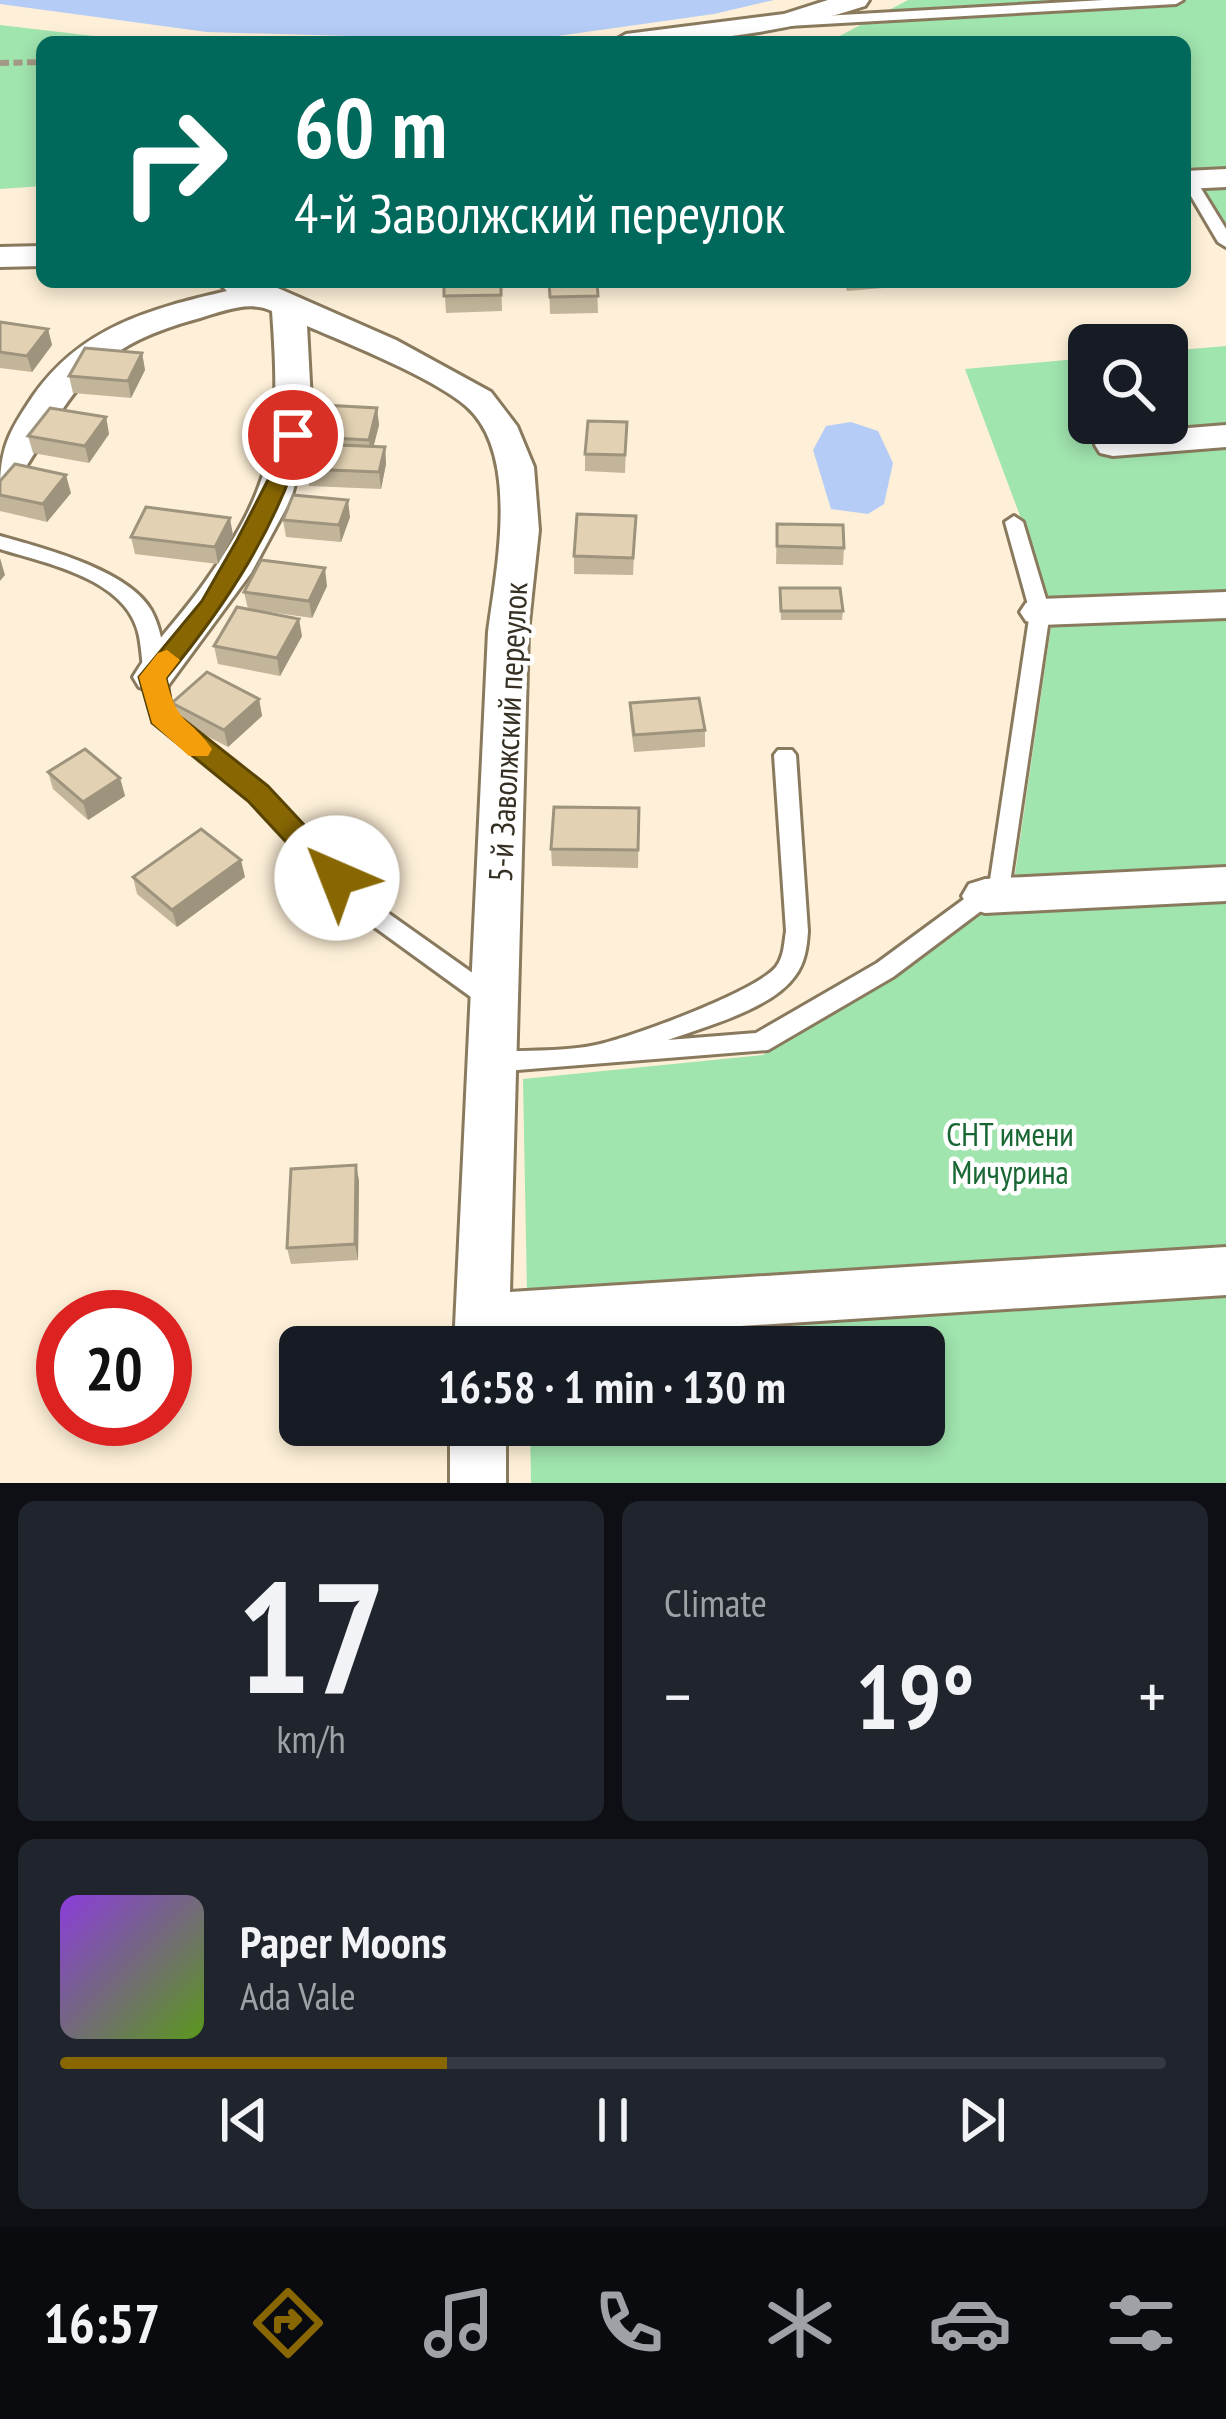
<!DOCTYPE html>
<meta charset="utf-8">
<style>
:root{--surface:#171b24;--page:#20242c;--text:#f1f3f6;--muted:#9ea1a6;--line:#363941;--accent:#886703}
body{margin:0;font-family:"PT Sans Narrow",sans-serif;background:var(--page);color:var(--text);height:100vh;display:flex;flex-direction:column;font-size:45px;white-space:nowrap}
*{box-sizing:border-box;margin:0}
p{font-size:39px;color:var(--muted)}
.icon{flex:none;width:66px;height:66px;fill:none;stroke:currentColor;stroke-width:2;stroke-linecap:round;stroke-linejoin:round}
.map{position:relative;height:1483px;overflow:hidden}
.panel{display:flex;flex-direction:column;gap:18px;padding:18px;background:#0d0f14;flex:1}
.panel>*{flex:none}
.top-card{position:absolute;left:36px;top:36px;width:1155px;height:252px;border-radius:18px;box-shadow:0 6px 18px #0003;background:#00695c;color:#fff;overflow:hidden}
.buttons{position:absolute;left:1068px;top:324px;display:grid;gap:24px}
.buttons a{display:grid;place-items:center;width:120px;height:120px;border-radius:18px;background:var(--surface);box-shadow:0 6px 18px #0003;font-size:60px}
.speed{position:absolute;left:36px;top:1290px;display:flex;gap:24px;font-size:60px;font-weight:700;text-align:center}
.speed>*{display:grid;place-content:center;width:156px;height:156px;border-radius:50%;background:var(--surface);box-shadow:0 6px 18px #0003;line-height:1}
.speed .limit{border:18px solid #d22;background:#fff;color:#111}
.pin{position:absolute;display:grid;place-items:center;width:102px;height:102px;color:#fff;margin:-51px;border:6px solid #fff;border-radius:50%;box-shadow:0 3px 12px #0007}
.me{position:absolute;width:132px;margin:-66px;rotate:316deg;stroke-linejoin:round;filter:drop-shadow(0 0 9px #0008)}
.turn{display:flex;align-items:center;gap:42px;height:252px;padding:0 60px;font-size:54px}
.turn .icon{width:156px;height:156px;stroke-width:2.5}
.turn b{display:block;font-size:84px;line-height:102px}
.big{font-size:90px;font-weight:700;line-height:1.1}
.panel .widget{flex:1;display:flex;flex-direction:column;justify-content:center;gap:18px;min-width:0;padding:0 42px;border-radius:18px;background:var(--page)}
.panel .dial{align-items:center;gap:0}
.dial b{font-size:156px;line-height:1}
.song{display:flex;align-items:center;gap:36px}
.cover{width:144px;height:144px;border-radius:18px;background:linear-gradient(135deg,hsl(270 70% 55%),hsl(90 70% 35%))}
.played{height:12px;border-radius:6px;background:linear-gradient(90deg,var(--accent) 35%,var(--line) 35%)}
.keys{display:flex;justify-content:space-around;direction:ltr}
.heat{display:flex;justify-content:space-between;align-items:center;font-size:66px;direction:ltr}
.panel .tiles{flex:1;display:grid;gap:18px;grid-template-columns:1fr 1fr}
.widget:last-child{grid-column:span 2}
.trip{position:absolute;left:279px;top:1326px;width:666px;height:120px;border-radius:18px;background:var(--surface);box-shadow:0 6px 18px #0003;font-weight:700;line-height:120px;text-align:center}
.tabs{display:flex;height:192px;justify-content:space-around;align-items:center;background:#090b0e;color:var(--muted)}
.tabs .icon{width:84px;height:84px}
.tabs .selected{color:var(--accent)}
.tabs b{font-size:54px;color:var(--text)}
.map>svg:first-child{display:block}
</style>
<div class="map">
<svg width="1226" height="1483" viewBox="0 0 1226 1483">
<rect width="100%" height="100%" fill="#fef0d8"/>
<g fill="#a0e4ae">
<path d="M908,0H1226V230L1185,162V42H792L832,40Z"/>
<path d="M0,25L145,42H42V186L0,189Z"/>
<path d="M1226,346V1483H531L530,1425H924V1347H528L523,1079L763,1055L897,972L1013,888L1052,619L1040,569L965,369L1089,358V423H1167V351Z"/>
</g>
<g fill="#b4ccf6">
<path d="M0,0H774L714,14L522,41L207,32L0,4Z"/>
<path d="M851,422L878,431L893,463L884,504L868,514L831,509L813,450L826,426Z"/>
</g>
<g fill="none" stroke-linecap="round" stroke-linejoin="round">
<defs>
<g id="lane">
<path d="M1104,0H1183L1176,4L788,26L781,22L788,18Z"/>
<path d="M1185,176L1194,177L1226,229V247L1218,242L1185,186Z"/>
<path d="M1014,516L1023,522L1050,612L1009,890L893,977L768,1050L493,1072L484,1069L481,1062L484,1055L493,1052C526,1050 564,1052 596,1045C630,1038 755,992 776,967C784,957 784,943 786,931L774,755L778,750H792L796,755L808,931C807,947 805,963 795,976C772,1009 704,1027 668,1040L756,1033L877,963L990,880L1030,612L1005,522Z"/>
<path d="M0,536C43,548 128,570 151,610C167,638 165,681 171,713L266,788L378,906L498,991L502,998L498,1005L490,1008L482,1005L362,918L250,800L154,721C143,695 144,664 139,636C128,579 48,564 0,549Z"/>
</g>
<g id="street">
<path d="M828,0H869L865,6C775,35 706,42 612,42L626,34L784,14Z"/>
<path d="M1226,169V187L1185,189V171Z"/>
<path d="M42,246V266L0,267V247Z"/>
<path d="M218,282L273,286L396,340L491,392L517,426L534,467L539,530L528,632L510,1292L1226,1247V1295L508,1341V1347H454L488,632C496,570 521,454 466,406C432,377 349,344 307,326L312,420L291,499L251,573L167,687L153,691L139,687L133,677C151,646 179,618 200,589C276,484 281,436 272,311C249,300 224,311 200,318C83,349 74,395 13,487L0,491C0,447 9,432 33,396C81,327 150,309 227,291Z"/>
<path d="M1226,425V447L1113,456L1100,453L1095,445L1100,437L1113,434Z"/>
<path d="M1226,592V618L1040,625L1026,621L1020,612L1026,603L1040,599Z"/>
<path d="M1226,867V901L985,913L969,908L962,896L969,884L985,879Z"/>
<rect x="450" y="1425" width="56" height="58"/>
</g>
</defs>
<use href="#lane" stroke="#897a5e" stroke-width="6"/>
<use href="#street" stroke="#897a5e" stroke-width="6"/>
<path stroke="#a39885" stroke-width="6" stroke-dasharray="9 4.5" stroke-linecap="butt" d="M0,63L42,62"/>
<use href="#lane" fill="#fff" fill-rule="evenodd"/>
<use href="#street" fill="#fff" fill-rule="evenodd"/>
</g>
<g fill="#c2b59a">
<path d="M1185,238L1191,248L1187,265H1185Z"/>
<path d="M444,282H501L502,311L446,313Z"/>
<path d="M549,282H597L598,313L550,314Z"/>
<path d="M673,282H755L674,287Z"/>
<path d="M844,282H896L895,287L847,291Z"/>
<path d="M948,282H998L997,286L950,288Z"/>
<path d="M0,322L48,329L52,345L32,372L0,368Z"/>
<path d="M142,353L145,370L131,398L73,393L69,376Z"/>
<path d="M377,408L379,425L373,447H385L386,464L381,489L309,486L307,469L314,444L313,437Z"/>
<path d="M106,417L109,434L89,463L33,453L28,436Z"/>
<path d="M627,422L625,473L585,471V454Z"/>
<path d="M0,481L71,493L47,522L0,511Z"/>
<path d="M636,516L633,575L574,574V556Z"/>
<path d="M350,517L341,542L286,537L283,520Z"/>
<path d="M777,524L844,548L843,565L776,564Z"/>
<path d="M233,535L218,564L135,554L131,537Z"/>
<path d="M327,586L312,618L248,609L244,592Z"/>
<path d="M780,588L843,611L842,620H781Z"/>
<path d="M302,636L280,676L218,664L214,646Z"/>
<path d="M259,699L262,716L228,747L176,720L172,703Z"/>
<path d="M630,703L705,730V747L634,752L630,720Z"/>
<path d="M48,772L120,778L125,796L88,820L53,789Z"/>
<path d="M639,808L638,868L552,866L551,849Z"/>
<path d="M133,877H245L177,927L137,894Z"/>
<path d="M356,1165L359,1181L358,1260L291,1264L287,1248Z"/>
</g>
<g fill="#9e937d">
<path d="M48,329L52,345L32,372L27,356Z"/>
<path d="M142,353L145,370L131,398L128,381Z"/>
<path d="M377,408L379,425L371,457L369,440Z"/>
<path d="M106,417L109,434L89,463L85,446Z"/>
<path d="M385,447L386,464L381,489L379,472Z"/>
<path d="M66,475L71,493L47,522L43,504Z"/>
<path d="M348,500L350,517L341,542L339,525Z"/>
<path d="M230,518L233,535L218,564L215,547Z"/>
<path d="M0,558L5,575L0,581Z"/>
<path d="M325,568L327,586L312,618L309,601Z"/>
<path d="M299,619L302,636L280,676L277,658Z"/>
<path d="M259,699L262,716L228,747L224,730Z"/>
<path d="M120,778L125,796L88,820L83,802Z"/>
<path d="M241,860L245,877L177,927L172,910Z"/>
<path d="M356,1165L359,1181L358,1260L355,1244Z"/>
</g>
<g fill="#e2d2b3" stroke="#9e937d" stroke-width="3">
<path d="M444,282H501V295L444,296Z"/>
<path d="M549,282H597L598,296L550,297Z"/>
<path d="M0,322L48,329L27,356L0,352Z"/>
<path d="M85,348L142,353L128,381L69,376Z"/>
<path d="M323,405L377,408L369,440L313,437Z"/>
<path d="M50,408L106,417L85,446L28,436Z"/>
<path d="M588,421L627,422L625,455L585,454Z"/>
<path d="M314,444L385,447L379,472L307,469Z"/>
<path d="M15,464L66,475L43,504L0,495V481Z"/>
<path d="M293,495L348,500L339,525L283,520Z"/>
<path d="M146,507L230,518L215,547L131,537Z"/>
<path d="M577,514L636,516L633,558L574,556Z"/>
<path d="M777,524L843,525L844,548L777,546Z"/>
<path d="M261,560L325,568L309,601L244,592Z"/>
<path d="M780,588H840L843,611H781Z"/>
<path d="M237,607L299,619L277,658L214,646Z"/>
<path d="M207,672L259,699L224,730L172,703Z"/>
<path d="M699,698L705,730L634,735L630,703Z"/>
<path d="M85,749L120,778L83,802L48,772Z"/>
<path d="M554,807L639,808L638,850L551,849Z"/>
<path d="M201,829L241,860L172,910L133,877Z"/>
<path d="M356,1165L355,1244L287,1248L291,1169Z"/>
</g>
<path fill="#886703" stroke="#584302" stroke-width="3" d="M293,428L304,435C278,527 226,605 166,678L174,712L268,786L347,871L351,878L347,886H327L248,801L152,723L139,677L202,601L237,540L269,478L281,435Z"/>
<path fill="#f59e0b" d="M167,650L180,660L166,678C178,728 188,714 212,749L208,756H189L152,723L139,677L158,653Z"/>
<g text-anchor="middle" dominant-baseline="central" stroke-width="9" stroke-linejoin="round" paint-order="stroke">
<g font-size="33" fill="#362f23" stroke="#fff">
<text transform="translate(507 732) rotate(-87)">5-й Заволжский переулок</text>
</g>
<g font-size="33" fill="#186632" stroke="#fff">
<text x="1010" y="1133">СНТ имени<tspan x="1010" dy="38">Мичурина</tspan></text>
</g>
</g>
</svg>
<div class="buttons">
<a><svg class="icon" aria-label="search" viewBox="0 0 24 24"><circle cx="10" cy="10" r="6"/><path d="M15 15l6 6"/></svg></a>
</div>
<div class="speed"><div class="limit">20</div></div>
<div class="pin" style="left:293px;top:435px;background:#d93025"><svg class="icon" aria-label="arrive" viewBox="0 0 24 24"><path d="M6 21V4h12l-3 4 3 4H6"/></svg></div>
<svg class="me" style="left:337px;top:878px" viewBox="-20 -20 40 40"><circle r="19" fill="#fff"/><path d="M0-13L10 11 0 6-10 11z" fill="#886703"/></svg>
<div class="trip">16:58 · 1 min · 130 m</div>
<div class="top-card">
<div class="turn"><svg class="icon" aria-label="right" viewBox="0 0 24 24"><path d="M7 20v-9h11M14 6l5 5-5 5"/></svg><div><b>60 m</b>4-й Заволжский переулок</div></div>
</div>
</div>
<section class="panel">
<div class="tiles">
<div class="widget dial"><b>17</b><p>km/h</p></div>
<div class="widget"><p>Climate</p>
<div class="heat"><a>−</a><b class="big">19°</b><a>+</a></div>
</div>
<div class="widget">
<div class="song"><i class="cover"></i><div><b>Paper Moons</b><p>Ada Vale</p></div></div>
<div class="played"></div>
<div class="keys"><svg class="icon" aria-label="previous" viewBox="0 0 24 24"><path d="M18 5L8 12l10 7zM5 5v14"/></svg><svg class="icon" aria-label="pause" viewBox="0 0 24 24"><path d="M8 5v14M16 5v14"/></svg><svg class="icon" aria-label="next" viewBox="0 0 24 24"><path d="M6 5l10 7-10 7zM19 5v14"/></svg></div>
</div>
</div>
</section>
<nav class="tabs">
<b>16:57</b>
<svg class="icon selected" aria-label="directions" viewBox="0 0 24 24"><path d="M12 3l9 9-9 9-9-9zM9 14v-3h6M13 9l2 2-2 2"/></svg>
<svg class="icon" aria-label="music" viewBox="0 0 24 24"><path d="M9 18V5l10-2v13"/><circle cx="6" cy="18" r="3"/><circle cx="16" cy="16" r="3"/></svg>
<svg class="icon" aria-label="phone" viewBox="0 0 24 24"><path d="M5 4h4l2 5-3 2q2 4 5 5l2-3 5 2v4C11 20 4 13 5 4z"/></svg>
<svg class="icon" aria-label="climate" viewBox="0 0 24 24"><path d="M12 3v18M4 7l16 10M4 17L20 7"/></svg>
<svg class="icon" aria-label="car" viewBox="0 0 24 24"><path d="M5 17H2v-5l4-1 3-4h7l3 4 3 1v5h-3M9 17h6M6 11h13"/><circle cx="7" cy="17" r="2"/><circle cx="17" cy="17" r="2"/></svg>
<svg class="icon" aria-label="filters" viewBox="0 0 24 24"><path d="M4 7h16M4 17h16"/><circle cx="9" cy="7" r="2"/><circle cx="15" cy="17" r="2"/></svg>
</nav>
